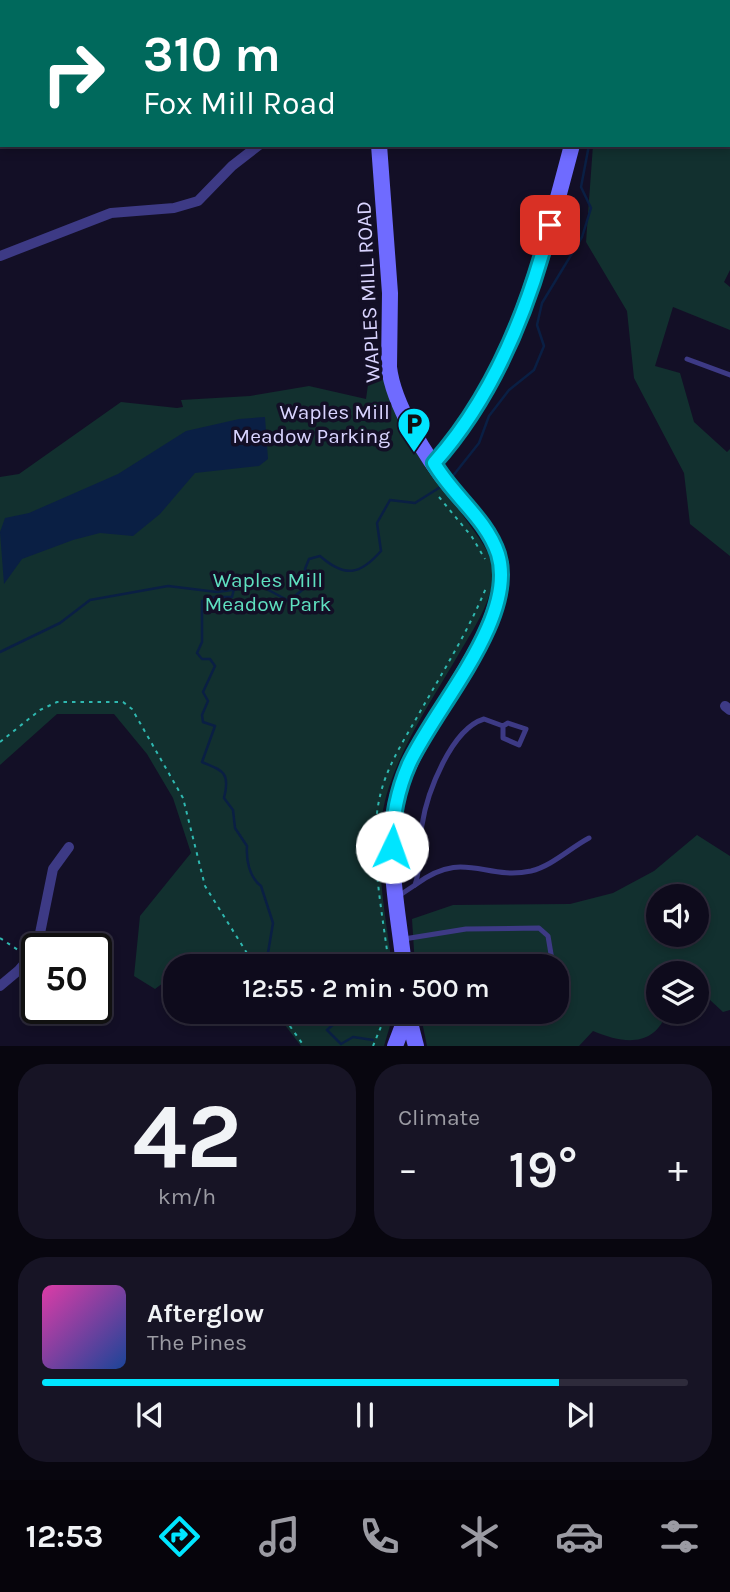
<!DOCTYPE html>
<meta charset="utf-8">
<style>
:root{--surface:#0e0b1c;--page:#171425;--text:#f1f3f6;--muted:#9b9ba3;--line:#2e2b3b;--accent:#00e5ff}
body{margin:0;font-family:Karla,sans-serif;background:var(--page);color:var(--text);height:100vh;display:flex;flex-direction:column;font-size:26px;white-space:nowrap}
*{box-sizing:border-box;margin:0}
p{font-size:23px;color:var(--muted)}
.icon{flex:none;width:38px;height:38px;fill:none;stroke:currentColor;stroke-width:2;stroke-linecap:round;stroke-linejoin:round}
.map{position:relative;height:1046px;overflow:hidden}
.details{display:flex;flex-direction:column;gap:18px;padding:18px;background:#08060f;flex:1}
.details>*{flex:none}
.banner{position:absolute;left:0px;top:0px;width:732px;height:147px;box-shadow:0 4px 10px #0003,0 0 0 2px var(--line);background:#00695c;color:#fff;overflow:hidden}
.buttons{position:absolute;left:646px;top:884px;display:grid;gap:14px}
.buttons a{display:grid;place-items:center;width:63px;height:63px;border-radius:50%;background:var(--surface);box-shadow:0 4px 10px #0003,0 0 0 2px var(--line);font-size:35px}
.speed{position:absolute;left:21px;top:933px;display:flex;gap:14px;font-size:35px;font-weight:700;text-align:center}
.speed>*{display:grid;place-content:center;width:91px;height:91px;border-radius:50%;background:var(--surface);box-shadow:0 4px 10px #0003,0 0 0 2px var(--line);line-height:1}
.speed .limit{border:4px solid #111;border-radius:10px;background:#fff;color:#111}
.pin{position:absolute;display:grid;place-items:center;width:60px;height:60px;color:#fff;margin:-30px;border-radius:14px;box-shadow:0 4px 10px #0006}
.me{position:absolute;width:77px;margin:-38px;rotate:3deg;stroke-linejoin:round;filter:drop-shadow(0 0 5px #0008)}
.turn{display:flex;align-items:center;gap:24px;height:147px;padding:0 28px;font-size:32px}
.turn .icon{width:91px;height:91px;stroke-width:2.5}
.turn b{display:block;font-size:49px;line-height:60px}
.big{font-size:52px;font-weight:600;line-height:1.1}
.details .tile{flex:1;display:flex;flex-direction:column;justify-content:center;gap:10px;min-width:0;padding:0 24px;border-radius:28px;background:var(--page)}
.details .dial{align-items:center;gap:0}
.dial b{font-size:91px;line-height:1}
.song{display:flex;align-items:center;gap:21px}
.cover{width:84px;height:84px;border-radius:10px;background:linear-gradient(135deg,hsl(320 70% 55%),hsl(220 70% 35%))}
.played{height:7px;border-radius:4px;background:linear-gradient(90deg,var(--accent) 80%,var(--line) 80%)}
.keys{display:flex;justify-content:space-around;direction:ltr}
.heat{display:flex;justify-content:space-between;align-items:center;font-size:38px;direction:ltr}
.details .tiles{flex:1;display:grid;gap:18px;grid-template-columns:1fr 1fr}
.tile:last-child{grid-column:span 2}
.trip{position:absolute;left:163px;top:954px;width:406px;height:70px;border-radius:28px;background:var(--surface);box-shadow:0 4px 10px #0003,0 0 0 2px var(--line);font-weight:600;line-height:70px;text-align:center}
.dock{display:flex;height:112px;justify-content:space-around;align-items:center;background:#06040b;color:var(--muted)}
.dock .icon{width:49px;height:49px}
.dock .on{color:var(--accent)}
.dock b{font-size:32px;color:var(--text)}
.map>svg:first-child{display:block}
</style>
<div class="map">
<svg width="730" height="1046" viewBox="0 0 730 1046">
<rect width="100%" height="100%" fill="#130f26"/>
<g fill="#12302f" fill-rule="evenodd">
<path d="M730,90V270L724,282L730,287V330L673,307L655,366L680,373L694,422L727,452L730,449V556L690,524L684,473L634,378L627,311L586,242L593,145H730Z"/>
<path d="M371,363L384,366C390,422 430,469 462,514C473,531 494,553 493,574C493,600 473,630 460,652C435,695 405,739 389,787C370,843 385,909 392,966H175V974L155,989L134,976L140,916L191,853L173,798L147,754L114,714H57L0,765V477L19,474L121,402L177,408L183,407L181,400L250,396L309,386L366,399Z"/>
<path d="M697,835L730,856V1010L723,1012L697,988L696,973H658V1012H667C655,1046 626,1045 593,1031L579,1046H427L420,1012H556V966H415L412,919L453,905L570,904L613,893L654,871ZM658,896H696V934H658Z"/>
<path d="M275,1012H394L384,1046H301Z"/>
</g>
<path fill="#0a1f44" d="M265,417L268,459L259,466L195,473L160,514L133,536L100,533L73,540L22,559L4,584L0,532L5,518L29,513L118,474L186,431L239,419Z"/>
<g fill="none" stroke-linecap="round" stroke-linejoin="round">
<g stroke="#0a1f44" stroke-width="2.5">
<path d="M679,2L680,0"/>
<path d="M452,477L479,443L489,416L509,390L534,370L544,346L537,325L542,303L582,237L591,208L581,187L589,145"/>
<path d="M234,589L232,597H215L202,601V642L197,653L202,659H210L215,666L203,692L208,701L202,715L203,722L215,726L202,762C221,770 231,771 224,798L233,810L235,828L247,846C246,859 249,877 261,886L273,923L268,953L273,966"/>
<path d="M0,652L60,623L90,600L168,586L217,592L261,586L289,601L313,581L305,569L309,559L320,556C345,578 360,575 381,551L377,523L390,500L415,503L442,486"/>
<path d="M306,966L319,962L324,966"/>
<path d="M333,1012L336,1022L327,1030L341,1044L353,1037L373,1040"/>
</g>
<g stroke="#2fb8b0" stroke-width="2" stroke-dasharray="3.5 5" stroke-linecap="butt">
<path d="M439,497L472,537L485,559"/>
<path d="M0,742L40,710L57,702H123L132,709L183,798L205,886L255,966"/>
<path d="M0,938L21,952"/>
<path d="M389,966C383,915 368,846 380,796C386,769 402,743 416,719C440,676 467,634 486,588"/>
<path d="M280,1012L304,1046"/>
<path d="M373,1046L387,1012"/>
</g>
<g stroke="#3d3a85" stroke-width="5">
<path d="M305,2L306,0"/>
<path d="M0,125H2"/>
<path d="M687,359L730,375"/>
<path d="M415,885C464,848 484,881 531,871C552,866 570,848 589,838"/>
<path d="M397,897L415,885C422,865 418,845 422,825C427,793 451,729 484,719L503,726V738L519,745L526,729L508,723L503,726"/>
<path d="M404,939L466,929L539,928L548,936L553,966"/>
</g>
<g stroke="#3d3a85" stroke-width="10">
<path d="M0,256L111,213L174,208L198,201L232,166L259,145"/>
<path d="M725,706L730,710"/>
<path d="M37,948L53,869L69,847"/>
<path d="M0,986L19,970L37,949"/>
</g>
<g stroke="#6f6bff" stroke-width="16">
<path d="M346,0L347,2"/>
<path d="M620,2V0"/>
<path d="M379,145L390,293L389,367C393,404 427,459 451,488C472,514 501,537 501,573C501,641 425,717 402,782C381,840 398,906 404,966"/>
<path d="M434,463C514,374 542,258 572,145"/>
<path d="M408,1015L416,1046"/>
<path d="M395,1046L408,1012"/>
</g>
</g>
<g fill="none" stroke-linecap="round" stroke-linejoin="round">
<defs>
<path id="route" d="M392,847C392,818 397,791 409,764C435,707 518,618 498,554C486,518 452,495 434,463C494,396 528,311 550,225"/>
</defs>
<use href="#route" stroke="#0095a6" stroke-width="18"/>
<use href="#route" stroke="#00e5ff" stroke-width="12"/>
</g>
<defs>
<symbol id="parking-pin" viewBox="-11 -11 22 30"><path d="M0 17L-7.5 6A9.5 9.5 0 1 1 7.5 6Z" fill="#00e5ff" stroke="#130f26"/><path d="M-3.5-5.5H1a3.5 3.5 0 0 1 0 7H-1V5.5H-3.5ZM-1-3.4V-.6H.8a1.4 1.4 0 0 0 0-2.8Z" fill="#111"/></symbol>
</defs>
<g fill-rule="evenodd">
<use href="#parking-pin" x="395" y="405" width="38" height="52"/>
</g>
<g text-anchor="middle" dominant-baseline="central" stroke-width="7" stroke-linejoin="round" paint-order="stroke">
<g font-size="21" fill="#d9d4ff" stroke="#130f26">
<text transform="translate(368 292) rotate(-93)">WAPLES MILL ROAD</text>
</g>
<g font-size="21" fill="#d9d4ff" stroke="#130f26" text-anchor="end">
<text x="390" y="412">Waples Mill<tspan x="390" dy="24">Meadow Parking</tspan></text>
</g>
<g font-size="21" fill="#5fe0c0" stroke="#130f26">
<text x="268" y="580">Waples Mill<tspan x="268" dy="24">Meadow Park</tspan></text>
</g>
</g>
</svg>
<div class="buttons">
<a><svg class="icon" aria-label="sound" viewBox="0 0 24 24"><path d="M4 9h4l5-4v14l-5-4H4zM17 9q2 3 0 6"/></svg></a>
<a><svg class="icon" aria-label="layers" viewBox="0 0 24 24"><path d="M12 4l9 5-9 5-9-5zM3 14l9 5 9-5"/></svg></a>
</div>
<div class="speed"><div class="limit">50</div></div>
<div class="pin" style="left:550px;top:225px;background:#d93025"><svg class="icon" aria-label="arrive" viewBox="0 0 24 24"><path d="M6 21V4h12l-3 4 3 4H6"/></svg></div>
<svg class="me" style="left:392px;top:847px" viewBox="-20 -20 40 40"><circle r="19" fill="#fff"/><path d="M0-13L10 11 0 6-10 11z" fill="#00e5ff"/></svg>
<div class="trip">12:55 · 2 min · 500 m</div>
<div class="banner">
<div class="turn"><svg class="icon" aria-label="right" viewBox="0 0 24 24"><path d="M7 20v-9h11M14 6l5 5-5 5"/></svg><div><b>310 m</b>Fox Mill Road</div></div>
</div>
</div>
<section class="details">
<div class="tiles">
<div class="tile dial"><b>42</b><p>km/h</p></div>
<div class="tile"><p>Climate</p>
<div class="heat"><a>−</a><b class="big">19°</b><a>+</a></div>
</div>
<div class="tile">
<div class="song"><i class="cover"></i><div><b>Afterglow</b><p>The Pines</p></div></div>
<div class="played"></div>
<div class="keys"><svg class="icon" aria-label="previous" viewBox="0 0 24 24"><path d="M18 5L8 12l10 7zM5 5v14"/></svg><svg class="icon" aria-label="pause" viewBox="0 0 24 24"><path d="M8 5v14M16 5v14"/></svg><svg class="icon" aria-label="next" viewBox="0 0 24 24"><path d="M6 5l10 7-10 7zM19 5v14"/></svg></div>
</div>
</div>
</section>
<nav class="dock">
<b>12:53</b>
<svg class="icon on" aria-label="directions" viewBox="0 0 24 24"><path d="M12 3l9 9-9 9-9-9zM9 14v-3h6M13 9l2 2-2 2"/></svg>
<svg class="icon" aria-label="music" viewBox="0 0 24 24"><path d="M9 18V5l10-2v13"/><circle cx="6" cy="18" r="3"/><circle cx="16" cy="16" r="3"/></svg>
<svg class="icon" aria-label="phone" viewBox="0 0 24 24"><path d="M5 4h4l2 5-3 2q2 4 5 5l2-3 5 2v4C11 20 4 13 5 4z"/></svg>
<svg class="icon" aria-label="climate" viewBox="0 0 24 24"><path d="M12 3v18M4 7l16 10M4 17L20 7"/></svg>
<svg class="icon" aria-label="car" viewBox="0 0 24 24"><path d="M5 17H2v-5l4-1 3-4h7l3 4 3 1v5h-3M9 17h6M6 11h13"/><circle cx="7" cy="17" r="2"/><circle cx="17" cy="17" r="2"/></svg>
<svg class="icon" aria-label="filters" viewBox="0 0 24 24"><path d="M4 7h16M4 17h16"/><circle cx="9" cy="7" r="2"/><circle cx="15" cy="17" r="2"/></svg>
</nav>
